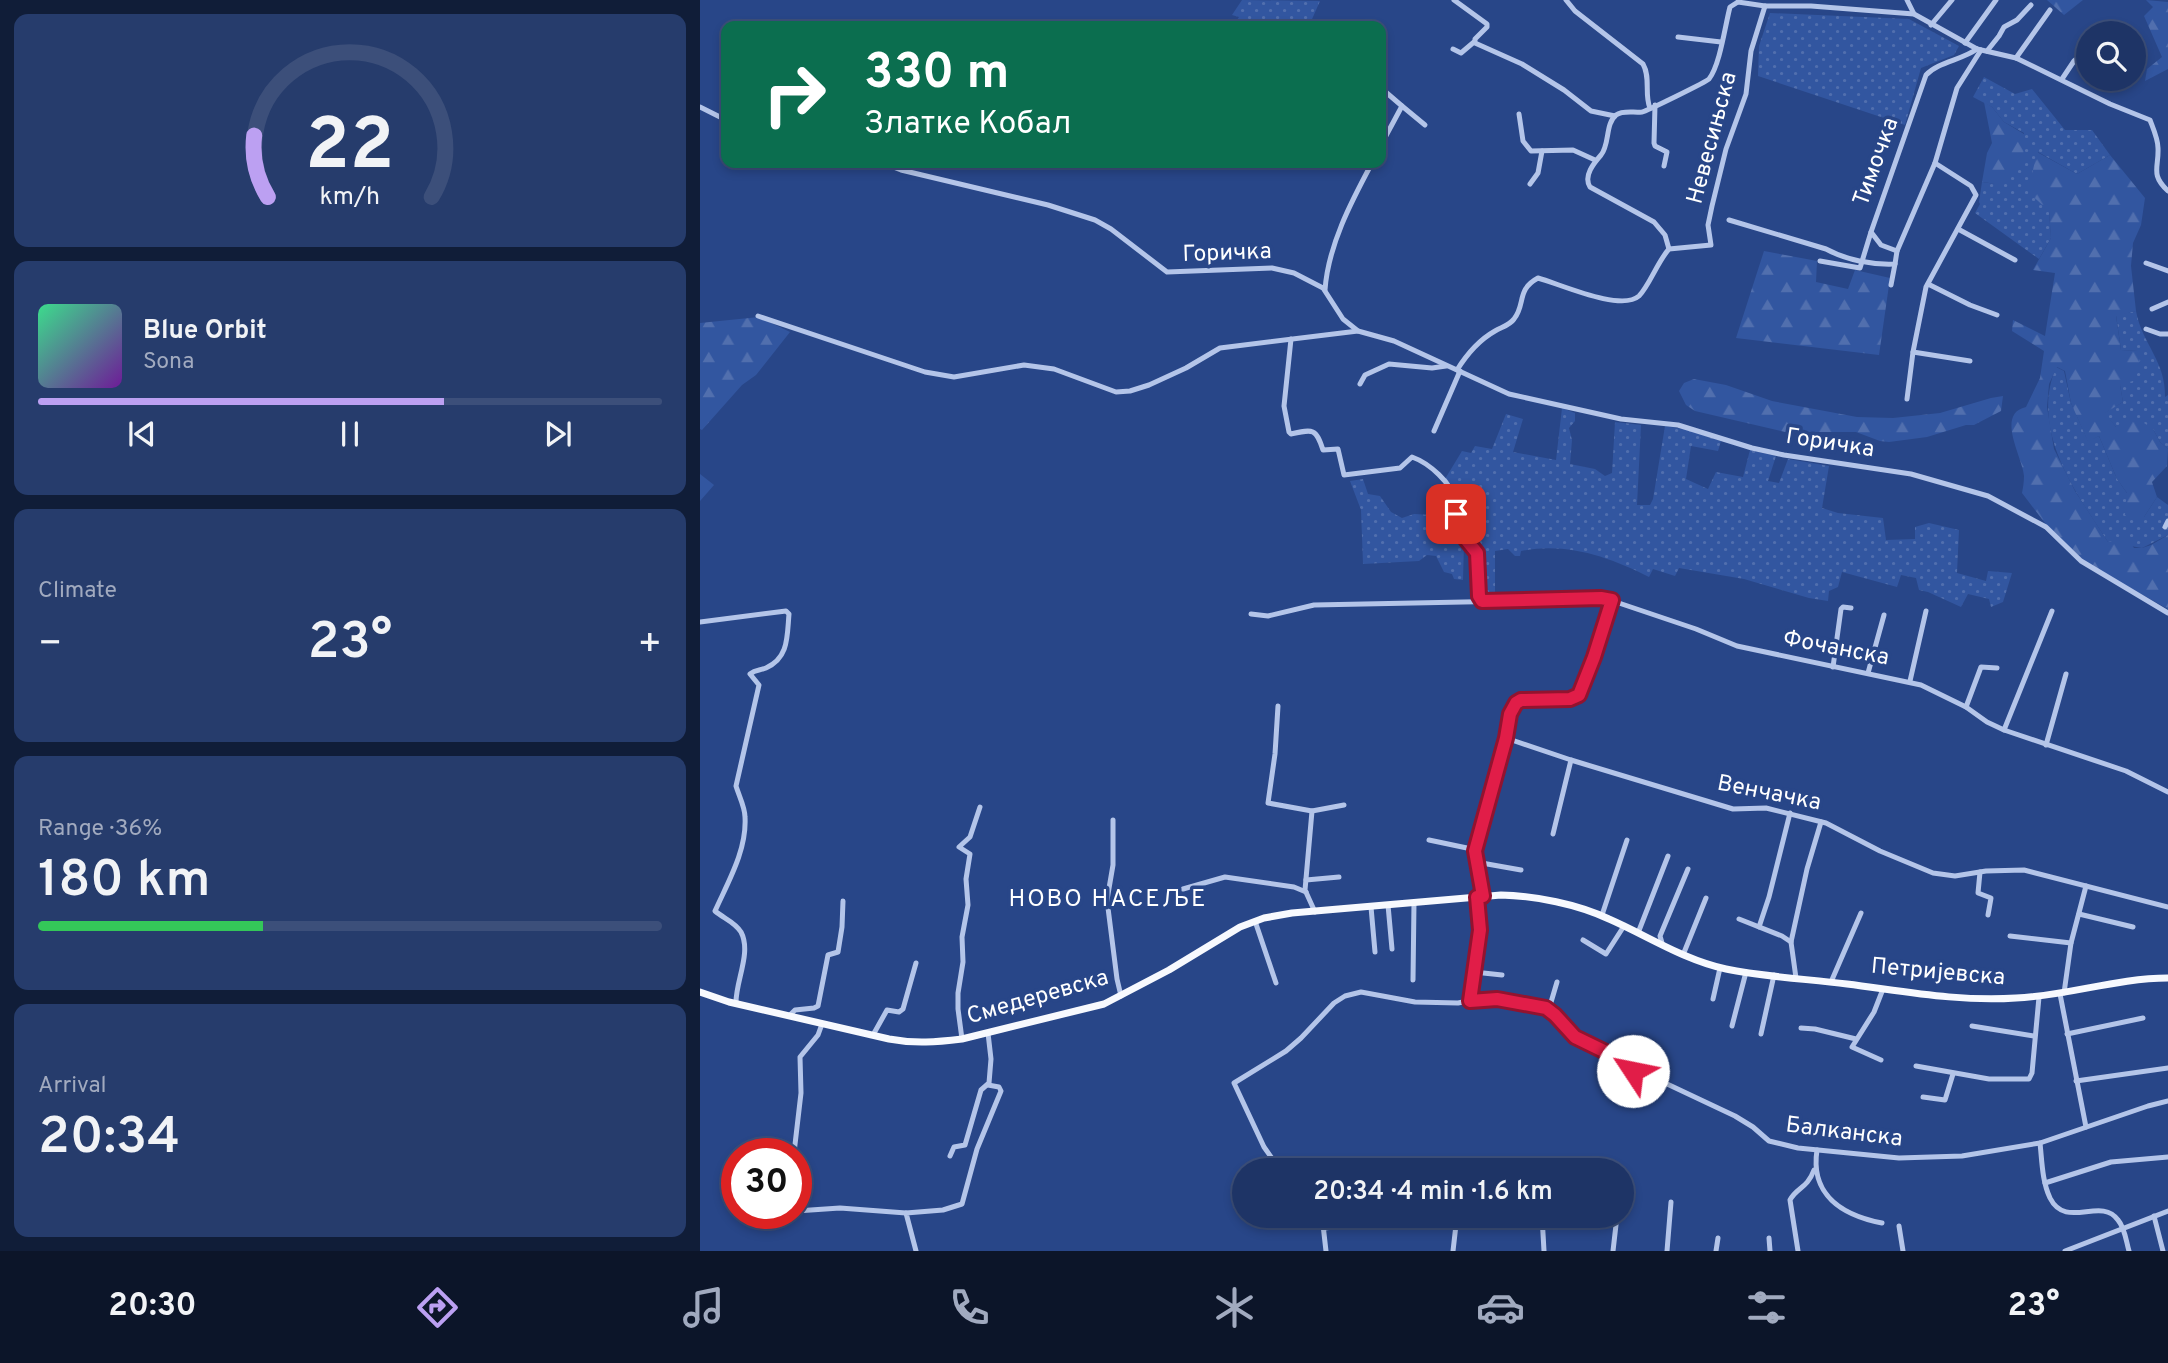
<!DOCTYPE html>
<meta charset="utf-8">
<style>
:root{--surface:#1e3466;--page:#263c6c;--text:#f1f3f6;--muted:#a1aabf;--line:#3c4f7a;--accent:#bca0f2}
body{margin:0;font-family:Overpass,sans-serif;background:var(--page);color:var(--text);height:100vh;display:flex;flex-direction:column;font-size:26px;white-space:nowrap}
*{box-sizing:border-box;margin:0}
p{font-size:23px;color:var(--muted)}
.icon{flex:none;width:38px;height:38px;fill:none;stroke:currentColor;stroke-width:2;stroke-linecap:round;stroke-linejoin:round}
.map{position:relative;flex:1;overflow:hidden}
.drawer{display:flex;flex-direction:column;gap:14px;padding:14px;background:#101d38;width:700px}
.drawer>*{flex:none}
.hud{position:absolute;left:21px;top:21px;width:665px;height:147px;border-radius:14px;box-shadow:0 4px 10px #0003,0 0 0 2px var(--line);background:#0b6e4f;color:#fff;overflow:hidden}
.fabs{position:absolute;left:1376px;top:21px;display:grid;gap:14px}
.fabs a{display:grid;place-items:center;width:70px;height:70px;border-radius:50%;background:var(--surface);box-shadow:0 4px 10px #0003,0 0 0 2px var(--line);font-size:35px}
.speed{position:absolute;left:21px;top:1138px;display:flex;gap:14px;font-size:35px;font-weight:700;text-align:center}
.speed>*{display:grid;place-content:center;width:91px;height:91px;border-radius:50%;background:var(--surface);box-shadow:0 4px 10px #0003,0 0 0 2px var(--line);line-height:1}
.speed .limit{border:10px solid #d22;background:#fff;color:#111}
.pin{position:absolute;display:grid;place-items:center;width:60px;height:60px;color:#fff;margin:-30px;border-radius:14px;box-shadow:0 4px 10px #0006}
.me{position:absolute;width:77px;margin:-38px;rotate:304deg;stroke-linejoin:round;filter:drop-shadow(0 0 5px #0008)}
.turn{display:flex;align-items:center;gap:24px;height:147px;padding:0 28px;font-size:32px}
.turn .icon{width:91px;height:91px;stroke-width:2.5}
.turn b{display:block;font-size:49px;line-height:60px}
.big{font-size:52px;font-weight:600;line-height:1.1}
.drawer .widget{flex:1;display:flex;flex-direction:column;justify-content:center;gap:10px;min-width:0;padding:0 24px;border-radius:14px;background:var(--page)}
.drawer .dial{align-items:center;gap:0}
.dial svg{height:182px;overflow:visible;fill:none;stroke:var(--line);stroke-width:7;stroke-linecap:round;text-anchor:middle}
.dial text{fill:var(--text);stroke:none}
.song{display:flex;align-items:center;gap:21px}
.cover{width:84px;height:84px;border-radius:10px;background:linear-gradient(135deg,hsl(150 70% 55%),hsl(280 70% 35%))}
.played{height:7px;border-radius:4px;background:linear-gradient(90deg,var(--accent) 65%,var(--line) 65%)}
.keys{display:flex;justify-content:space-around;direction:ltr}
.heat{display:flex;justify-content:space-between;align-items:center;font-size:38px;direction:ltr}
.charge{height:10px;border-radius:5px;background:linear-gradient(90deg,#34c759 36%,var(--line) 0)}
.trip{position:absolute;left:532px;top:1158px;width:402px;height:70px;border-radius:35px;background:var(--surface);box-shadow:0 4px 10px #0003,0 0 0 2px var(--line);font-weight:600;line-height:70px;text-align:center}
.tabs{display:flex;height:112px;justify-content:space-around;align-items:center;background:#0c1529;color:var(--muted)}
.tabs .icon{width:49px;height:49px}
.tabs .selected{color:var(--accent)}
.tabs b{font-size:32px;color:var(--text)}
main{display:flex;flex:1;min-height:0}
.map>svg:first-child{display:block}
</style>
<main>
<section class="drawer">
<div class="widget dial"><svg viewBox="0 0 100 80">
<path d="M14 69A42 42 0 1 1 86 69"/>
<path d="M14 69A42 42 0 0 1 8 42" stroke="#bca0f2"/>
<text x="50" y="56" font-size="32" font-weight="700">22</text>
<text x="50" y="72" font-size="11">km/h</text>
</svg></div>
<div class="widget">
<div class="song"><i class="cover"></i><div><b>Blue Orbit</b><p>Sona</p></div></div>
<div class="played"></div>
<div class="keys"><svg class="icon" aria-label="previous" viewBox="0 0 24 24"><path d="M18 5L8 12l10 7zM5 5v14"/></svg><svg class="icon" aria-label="pause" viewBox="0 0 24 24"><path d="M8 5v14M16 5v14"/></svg><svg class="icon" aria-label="next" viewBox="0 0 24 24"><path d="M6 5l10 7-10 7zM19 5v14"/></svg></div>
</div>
<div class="widget"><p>Climate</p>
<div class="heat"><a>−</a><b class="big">23°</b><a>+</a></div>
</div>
<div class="widget"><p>Range · 36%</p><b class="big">180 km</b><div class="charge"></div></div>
<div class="widget"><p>Arrival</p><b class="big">20:34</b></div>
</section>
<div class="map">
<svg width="1468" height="1251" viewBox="0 0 1468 1251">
<defs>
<pattern id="green-dots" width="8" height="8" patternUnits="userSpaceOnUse" patternTransform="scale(1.75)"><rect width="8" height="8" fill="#3256a0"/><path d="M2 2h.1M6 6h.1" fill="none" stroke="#516fae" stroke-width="1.8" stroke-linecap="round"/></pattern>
<pattern id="forest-firs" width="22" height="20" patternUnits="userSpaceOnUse" patternTransform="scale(1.75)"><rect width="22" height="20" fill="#3256a0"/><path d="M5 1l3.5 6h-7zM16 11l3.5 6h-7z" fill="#516fae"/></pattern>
</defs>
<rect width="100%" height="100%" fill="#284688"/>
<g fill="url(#green-dots)">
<path d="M542,0L620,1L609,26H533L539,17L532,15Z"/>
<path d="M1070,13L1209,19L1259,46L1254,55L1221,68L1205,125L1058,76L1059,46Z"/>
<path d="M1284,77L1315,94L1332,89L1365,130H1392L1410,155L1377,174L1338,152L1349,211L1351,238L1339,259L1275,213L1280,204L1279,202L1282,182C1301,185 1298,183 1311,170C1324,157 1322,152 1324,133L1304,122L1292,107L1273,97Z"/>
<path d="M1436,311C1442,344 1466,361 1465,397L1468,395V449L1460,442L1453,429L1416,427L1404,413L1423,402L1420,385L1438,351L1421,350L1416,315Z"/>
<path d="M1356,367L1364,371L1371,403L1388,441L1399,436L1417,479L1444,517L1457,497L1468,505V535L1442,548L1408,542C1374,490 1330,430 1356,367Z"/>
<path d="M862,408L875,413V421L869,428L872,440L870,464L895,469L905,476L912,473L915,422L941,425L937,505H950L953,499L965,426L984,429L1021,441L1018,451L991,446L986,479L1008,489L1016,472L1043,477L1050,450L1076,456L1068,481L1079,483L1088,459L1129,466L1122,508L1138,513L1183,518L1186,540L1215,539V527L1229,523L1259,530L1257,573L1286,581L1288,571L1312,573L1303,602L1291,607L1289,599L1268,594L1261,607L1228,592L1219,590L1216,578L1201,575L1197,587L1142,572L1138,587L1129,591L1128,601L1109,598L1044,579L979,568L975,576L953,569L949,577C909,557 867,542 821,551L820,556H815L808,549L795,551V598L783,599L780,555L769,540L758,514L759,503L754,487L745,479L762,451L771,453L775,446L792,449L806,414L823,419L813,452L856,460Z"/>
<path d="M663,479L668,494L680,496L691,512L702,518L714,514L733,515L752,511L753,521L764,543L763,580L754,579L752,574L744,572L736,556L727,555L719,561L663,564L661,510L650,481Z"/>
</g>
<g fill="url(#forest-firs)">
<path d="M1347,0H1383L1364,15Z"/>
<path d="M1446,0L1468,2V69L1445,81L1447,69L1462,57L1444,16L1453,7Z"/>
<path d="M1284,102L1292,107L1304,122L1324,134L1326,143L1321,161L1303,180L1297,184L1282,182L1287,153L1292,143Z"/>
<path d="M1337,152L1377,174L1410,155L1445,198L1441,225L1433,243L1431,266L1436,311L1416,316L1421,350L1438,351L1440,358L1436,380L1420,385L1423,402L1405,413L1416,427L1432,415L1453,429L1460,442L1468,449L1467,466L1452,482L1457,497L1444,517L1435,520L1425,515L1427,493L1417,479L1399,436L1388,442L1371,403L1365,371L1357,367L1349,384L1347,407L1354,449L1375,491L1408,542L1427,538L1434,548H1442L1451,545L1468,535V609L1389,565L1348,527L1322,493C1323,488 1324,482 1324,476C1323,458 1295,414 1326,407L1340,378L1344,351L1312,331L1313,320L1345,336L1355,273L1333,270L1351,238L1349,211L1328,192Z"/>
<path d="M1064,251L1117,261L1116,282L1148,289L1155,270L1190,278L1179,355L1036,338Z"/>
<path d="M59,317L90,332L56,375L42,385L2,430L0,429V323Z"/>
<path d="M994,379L1026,385L1072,401L1157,417L1193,418L1240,413L1291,398L1303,396L1301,411L1274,425H1266L1227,437L1189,442L1180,441L1156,432H1085L995,411L986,405L979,391L984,383Z"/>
<path d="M0,474L14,485L0,501Z"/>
</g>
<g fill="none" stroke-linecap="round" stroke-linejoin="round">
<g stroke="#b4c5e9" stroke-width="5">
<path d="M754,0L787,24V27L775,39V43L822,64L864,90L891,111L915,116"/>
<path d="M866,0L875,11L943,64C951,78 944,94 950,108"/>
<path d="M1207,0L1214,14"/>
<path d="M1038,2L1065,6H1111L1214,14L1277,49L1316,58L1410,104L1450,120C1453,128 1458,139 1458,148C1459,168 1450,174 1468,191"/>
<path d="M1231,25L1252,0"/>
<path d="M978,37L1021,42"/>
<path d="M1265,43L1296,0"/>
<path d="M753,49L761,53L774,42"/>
<path d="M1287,51L1299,36L1304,27L1317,20L1331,5"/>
<path d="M1316,58L1350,10"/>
<path d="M1362,79L1374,61L1388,49"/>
<path d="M681,88L702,106L681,145"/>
<path d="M955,105L954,143L955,146L967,152L964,166"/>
<path d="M702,106L725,125"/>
<path d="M0,107L26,120"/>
<path d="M819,114L823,141L831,151L873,150L895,160"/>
<path d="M183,163L201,170L348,205L395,220L411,229L467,272L572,268L594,273L623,288L643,319L658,331L694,341L809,394L921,419L978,425L1052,448L1084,455L1211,474L1288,496L1346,527L1381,561L1468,613"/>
<path d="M1235,163L1197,251L1181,245L1171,232L1226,75C1238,62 1262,60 1277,49"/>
<path d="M830,184L838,173L842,151"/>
<path d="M1029,220L1126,249C1146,260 1172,265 1195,264L1197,251"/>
<path d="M1258,229L1315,260"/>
<path d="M969,249L965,235L954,222L890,187C883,176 894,163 901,155C910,144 905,124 916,115C923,110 934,113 942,112C947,111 1006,82 1009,79C1020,65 1025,26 1030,7L1038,2"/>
<path d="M1120,261L1160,268L1171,232"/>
<path d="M1446,263L1468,271"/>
<path d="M1228,284L1270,305L1297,315"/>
<path d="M1191,285L1195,264"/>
<path d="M625,290C628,246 651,202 672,163"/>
<path d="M1452,309L1468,302"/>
<path d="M58,316L225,372L254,377L324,365L354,369L416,392L430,391L449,385L486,368L520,348L658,331"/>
<path d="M1446,329L1460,334H1468"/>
<path d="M591,339L584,406L589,432L591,434C613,429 616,428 623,450L638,449L644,475L700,468L712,457C729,463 752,483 756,502C758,511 756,504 756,513C755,527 766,541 776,550L779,596L781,601"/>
<path d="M1270,361L1213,352L1226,287L1276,195L1271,186L1235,163L1257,88L1281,50"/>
<path d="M757,370C767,354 779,340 795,331C802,327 810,325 814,319C826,304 816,290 838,278C860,284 921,312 939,296C949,286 958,261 969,249L1011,245L1008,225L1012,206L1026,149L1046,94L1051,51L1065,6"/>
<path d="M660,384L665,375L689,364L732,368L746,366"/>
<path d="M1207,399L1213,352"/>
<path d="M734,431L760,371"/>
<path d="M1465,527L1468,521"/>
<path d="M551,614L568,616L614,605L907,599L996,629L1037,646L1221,685L1266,707L1287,722L1304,730L1426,771L1468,792"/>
<path d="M0,622L86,611L89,614C87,636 89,658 66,668C59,671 56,669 50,674L59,685L36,786C39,796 45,807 45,817C47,850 28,882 15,911C23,918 35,922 41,932C52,953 35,982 36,1004"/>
<path d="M1133,667L1141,609L1143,607L1151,608"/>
<path d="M1168,673L1184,615"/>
<path d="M1210,681L1226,611"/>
<path d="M578,706L575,754L568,803L612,811L644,805"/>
<path d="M1266,707L1281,667L1297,668"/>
<path d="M1304,730L1352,611"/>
<path d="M806,738L871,760L1033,809L1066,808L1126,823L1180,851L1233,873L1255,876L1286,871L1324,870L1468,907"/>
<path d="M1346,745L1366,674"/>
<path d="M612,811L605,890L615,912"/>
<path d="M413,820V865L407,900L417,979L421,996"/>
<path d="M853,834L871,760"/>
<path d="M729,840L767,848L775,855"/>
<path d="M776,862L821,870"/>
<path d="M1280,872L1278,893L1291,898L1288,915"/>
<path d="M606,880L639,877"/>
<path d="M483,889L525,877L594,887L606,892"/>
<path d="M783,896L775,851L812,710L821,700L870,699L879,695L912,600"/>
<path d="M688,905L692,949"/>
<path d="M671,907L675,952"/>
<path d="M1379,914L1433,927"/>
<path d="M902,915L927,840"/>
<path d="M1039,919L1082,936L1091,942"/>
<path d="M555,921L576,983"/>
<path d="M1059,927L1069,897L1090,813"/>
<path d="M938,933L968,856"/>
<path d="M1310,936L1371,943"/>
<path d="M883,940L906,954L924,926"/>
<path d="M962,943L960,936L988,869"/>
<path d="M983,955L1006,898"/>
<path d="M774,972L802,975"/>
<path d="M1096,978L1091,942L1107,869L1121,822"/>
<path d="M713,980L714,903"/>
<path d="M1131,982L1161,913"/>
<path d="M1364,993L1371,943L1386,886"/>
<path d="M1360,994L1386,1127"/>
<path d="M1013,999L1020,968"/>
<path d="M770,1001L780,930L777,897"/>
<path d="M849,1009L857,982"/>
<path d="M89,1016L95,1010L114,1008L118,1006L128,955L138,952L142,927L143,901"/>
<path d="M1032,1026L1046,972"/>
<path d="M1272,1026L1334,1036"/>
<path d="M1101,1028L1115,1029L1156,1039"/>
<path d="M1061,1034L1074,975"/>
<path d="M1367,1034L1443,1018"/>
<path d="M173,1035L187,1010L199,1012L203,1009L216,963"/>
<path d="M262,1039L258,1009V993L263,962L262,937L268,905L266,879L270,854L259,847L270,837L280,807"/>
<path d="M1181,1060L1152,1047L1174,1012L1183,989"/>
<path d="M1216,1066L1289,1079H1329L1332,1073L1339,997"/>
<path d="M1376,1081L1468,1068"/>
<path d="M1223,1097L1245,1100L1253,1074"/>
<path d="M1340,1143C1342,1161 1342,1181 1350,1198C1366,1230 1401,1196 1418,1220C1425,1228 1426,1241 1429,1251"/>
<path d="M1117,1150C1110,1195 1142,1215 1182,1223"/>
<path d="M94,1153L101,1093L100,1057L118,1035L122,1024"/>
<path d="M250,1156L254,1147L265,1145L281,1090L289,1083L291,1059L288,1033"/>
<path d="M581,1171L564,1147L534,1083L586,1051L601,1038L634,1003L645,996L661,992L715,1002L758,1003L783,998L797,999L839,1006L850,1010L875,1037L916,1057L933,1071L965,1083L1035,1116L1053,1127L1069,1141L1098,1148L1199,1158L1262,1156L1340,1143L1448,1106L1468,1101"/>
<path d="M1345,1183L1411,1162L1468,1157"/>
<path d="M922,1194L924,1186"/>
<path d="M96,1211L140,1208L206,1213"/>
<path d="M622,1216L626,1251"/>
<path d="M842,1216L844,1251"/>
<path d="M1454,1216L1463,1251"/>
<path d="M1199,1226L1203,1251"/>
<path d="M625,1228L714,1216"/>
<path d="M1069,1238L1070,1251"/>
<path d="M216,1251L206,1213L243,1210L262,1204L277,1149L301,1091L299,1087L288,1085"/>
<path d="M753,1251L757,1216"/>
<path d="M913,1251L917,1216"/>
<path d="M967,1251L971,1202"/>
<path d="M1016,1251L1018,1238"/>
<path d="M1098,1251L1090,1200C1097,1187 1107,1189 1114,1170"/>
<path d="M1365,1251L1468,1211"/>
</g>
<path stroke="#f7f9fe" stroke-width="7" d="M0,992L29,1002L189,1039C215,1044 237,1042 262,1039L404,1004L469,970L540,927L564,918L592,913L801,895C836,896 877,904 909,919C948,936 984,960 1026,969C1065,977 1107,979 1147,984C1203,991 1259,1002 1316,998C1367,996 1416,978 1468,978"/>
</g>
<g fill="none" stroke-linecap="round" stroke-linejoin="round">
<defs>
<path id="route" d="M756,514L764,537L777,553L779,596L782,601L901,598L912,600L894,657L879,695L870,699L821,700L816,703L810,714L806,738L775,851L783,896L777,897L780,930L770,1001L797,999L846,1008L855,1015L875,1037L916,1057L933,1071"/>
</defs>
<use href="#route" stroke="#92132f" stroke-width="18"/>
<use href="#route" stroke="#e11d48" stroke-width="12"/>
</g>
<g text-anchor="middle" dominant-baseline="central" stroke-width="7" stroke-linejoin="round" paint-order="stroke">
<g font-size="23" fill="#fff" stroke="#284688">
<text transform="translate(1013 138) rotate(-75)">Невесињска</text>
<text transform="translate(1177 162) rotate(-70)">Тимочка</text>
<text transform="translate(527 254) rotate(-2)">Горичка</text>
<text transform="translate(1130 444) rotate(9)">Горичка</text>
<text transform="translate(1136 649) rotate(11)">Фочанска</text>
<text transform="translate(1069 794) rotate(11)">Венчачка</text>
<text transform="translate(1238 973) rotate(5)">Петријевска</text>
<text transform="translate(338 998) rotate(-16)">Смедеревска</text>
<text transform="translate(1144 1133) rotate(7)">Балканска</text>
</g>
<g font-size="24" letter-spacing="2" fill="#fff" stroke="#284688">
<text x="408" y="900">НОВО НАСЕЉЕ</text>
</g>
</g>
</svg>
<div class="fabs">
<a><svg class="icon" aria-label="search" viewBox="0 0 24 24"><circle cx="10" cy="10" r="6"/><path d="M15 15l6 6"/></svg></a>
</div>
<div class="speed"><div class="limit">30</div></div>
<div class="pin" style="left:756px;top:514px;background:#d93025"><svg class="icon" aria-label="arrive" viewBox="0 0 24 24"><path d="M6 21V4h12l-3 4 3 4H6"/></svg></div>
<svg class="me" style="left:933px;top:1071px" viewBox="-20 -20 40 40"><circle r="19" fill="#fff"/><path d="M0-13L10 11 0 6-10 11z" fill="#e11d48"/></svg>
<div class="trip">20:34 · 4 min · 1.6 km</div>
<div class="hud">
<div class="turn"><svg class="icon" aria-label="right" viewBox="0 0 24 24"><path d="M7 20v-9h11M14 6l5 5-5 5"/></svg><div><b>330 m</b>Златке Кобал</div></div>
</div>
</div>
</main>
<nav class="tabs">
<b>20:30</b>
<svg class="icon selected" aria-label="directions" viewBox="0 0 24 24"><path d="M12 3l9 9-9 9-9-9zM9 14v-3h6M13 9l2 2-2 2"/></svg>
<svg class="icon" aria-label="music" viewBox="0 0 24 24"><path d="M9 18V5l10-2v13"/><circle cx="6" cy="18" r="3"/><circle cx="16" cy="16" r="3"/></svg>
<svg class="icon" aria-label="phone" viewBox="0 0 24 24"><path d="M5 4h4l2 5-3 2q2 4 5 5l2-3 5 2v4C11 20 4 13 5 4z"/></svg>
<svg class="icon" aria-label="climate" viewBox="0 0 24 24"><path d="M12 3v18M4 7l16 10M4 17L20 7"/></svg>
<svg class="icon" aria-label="car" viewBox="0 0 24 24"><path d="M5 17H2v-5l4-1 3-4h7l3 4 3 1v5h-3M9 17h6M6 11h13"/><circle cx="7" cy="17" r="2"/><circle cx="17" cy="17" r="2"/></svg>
<svg class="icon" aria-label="filters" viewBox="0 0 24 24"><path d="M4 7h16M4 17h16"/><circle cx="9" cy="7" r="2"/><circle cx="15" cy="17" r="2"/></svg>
<b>23°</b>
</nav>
